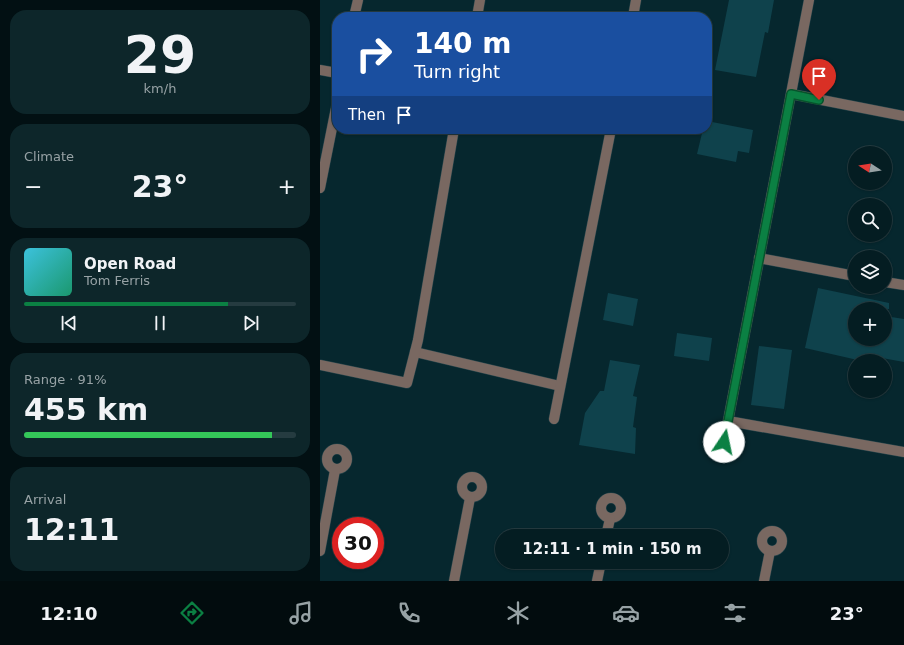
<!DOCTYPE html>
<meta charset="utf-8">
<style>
:root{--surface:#041d22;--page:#0d262a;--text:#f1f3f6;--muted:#97a2a5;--line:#253b40;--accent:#0b8043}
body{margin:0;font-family:"DejaVu Sans",sans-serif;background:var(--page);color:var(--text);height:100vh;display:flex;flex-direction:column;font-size:15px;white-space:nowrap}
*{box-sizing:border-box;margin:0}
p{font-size:13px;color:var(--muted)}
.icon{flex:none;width:22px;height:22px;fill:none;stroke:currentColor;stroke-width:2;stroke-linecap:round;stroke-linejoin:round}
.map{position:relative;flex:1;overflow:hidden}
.side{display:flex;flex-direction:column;gap:10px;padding:10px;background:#021013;width:320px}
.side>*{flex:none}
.guide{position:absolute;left:12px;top:12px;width:380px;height:122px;border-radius:16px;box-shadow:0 1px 3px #0004,0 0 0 1px var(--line);background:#1a4fa0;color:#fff;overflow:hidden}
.needle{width:26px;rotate:282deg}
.fabs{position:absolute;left:528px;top:146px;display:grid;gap:8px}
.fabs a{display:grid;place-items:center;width:44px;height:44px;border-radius:50%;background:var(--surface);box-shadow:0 1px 3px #0004,0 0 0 1px var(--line);font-size:20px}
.speed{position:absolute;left:12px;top:517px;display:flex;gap:8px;font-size:20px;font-weight:700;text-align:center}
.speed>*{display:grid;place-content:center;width:52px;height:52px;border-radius:50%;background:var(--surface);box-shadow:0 1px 3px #0004,0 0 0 1px var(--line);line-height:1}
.speed .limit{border:6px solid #d22;background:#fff;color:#111}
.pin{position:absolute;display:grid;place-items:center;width:34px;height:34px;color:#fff;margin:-41px -17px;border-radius:50% 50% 50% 0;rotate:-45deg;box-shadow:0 0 4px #0007}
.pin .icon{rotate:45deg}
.me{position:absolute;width:44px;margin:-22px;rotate:11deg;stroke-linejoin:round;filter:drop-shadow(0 0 3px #0008)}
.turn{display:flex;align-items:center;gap:14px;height:84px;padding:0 16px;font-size:18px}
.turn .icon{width:52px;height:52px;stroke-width:2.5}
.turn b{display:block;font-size:28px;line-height:34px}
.then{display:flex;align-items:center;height:38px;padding:0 16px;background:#0003;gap:8px;font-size:15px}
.big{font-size:30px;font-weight:800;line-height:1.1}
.side .tile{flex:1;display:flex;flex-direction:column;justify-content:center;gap:6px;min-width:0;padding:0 14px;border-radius:16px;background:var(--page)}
.side .dial{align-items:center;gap:0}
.dial b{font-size:52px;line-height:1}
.song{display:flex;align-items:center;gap:12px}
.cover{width:48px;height:48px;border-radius:6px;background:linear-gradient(135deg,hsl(190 70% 55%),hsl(160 70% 35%))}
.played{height:4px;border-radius:2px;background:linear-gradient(90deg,var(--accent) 75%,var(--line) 75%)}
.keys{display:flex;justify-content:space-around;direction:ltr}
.heat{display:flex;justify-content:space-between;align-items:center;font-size:22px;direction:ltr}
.charge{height:6px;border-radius:3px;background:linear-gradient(90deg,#34c759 91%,var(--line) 0)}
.trip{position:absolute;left:175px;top:529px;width:234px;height:40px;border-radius:20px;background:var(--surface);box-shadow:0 1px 3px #0004,0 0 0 1px var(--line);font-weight:800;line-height:40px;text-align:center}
.tab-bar{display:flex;height:64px;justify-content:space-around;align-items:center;background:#020c0e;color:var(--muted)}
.tab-bar .icon{width:28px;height:28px}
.tab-bar .on{color:var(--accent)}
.tab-bar b{font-size:18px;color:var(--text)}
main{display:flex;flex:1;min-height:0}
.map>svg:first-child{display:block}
</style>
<main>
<section class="side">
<div class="tile dial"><b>29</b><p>km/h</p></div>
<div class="tile"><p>Climate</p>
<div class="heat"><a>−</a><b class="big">23°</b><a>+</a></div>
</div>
<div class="tile">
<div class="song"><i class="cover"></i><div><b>Open Road</b><p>Tom Ferris</p></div></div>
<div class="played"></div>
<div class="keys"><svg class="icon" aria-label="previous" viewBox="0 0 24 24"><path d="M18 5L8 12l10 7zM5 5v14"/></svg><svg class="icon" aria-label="pause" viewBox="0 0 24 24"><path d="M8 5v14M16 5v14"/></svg><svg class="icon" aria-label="next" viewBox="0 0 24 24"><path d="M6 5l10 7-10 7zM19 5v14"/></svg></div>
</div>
<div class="tile"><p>Range · 91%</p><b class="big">455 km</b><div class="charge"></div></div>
<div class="tile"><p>Arrival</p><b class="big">12:11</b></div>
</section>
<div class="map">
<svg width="584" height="581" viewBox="0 0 584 581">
<rect width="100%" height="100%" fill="#06272e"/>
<g fill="#0f424c">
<path d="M409,0H454L448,33L445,32L436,77L395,70Z"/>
<path d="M387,121L433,130L429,153L418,151L416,162L377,154L383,129H387Z"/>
<path d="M498,288L569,303V309H535V339H565V316L584,319V362L562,358L561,361H542L485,348Z"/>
<path d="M288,293L318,299L313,326L283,320Z"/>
<path d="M357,333L392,338L389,361L354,356Z"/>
<path d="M439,346L472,350L464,409L431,405Z"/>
<path d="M290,360L320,365L313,396L317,397L313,427L316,428L315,454L259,445L265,413L280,391H284Z"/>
</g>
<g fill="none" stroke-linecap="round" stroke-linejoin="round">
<defs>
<g id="minor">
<path d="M489,0L408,421L584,452"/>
<path d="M34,17L38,0"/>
<path d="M157,17L160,0"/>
<path d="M313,17L316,0"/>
<path d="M0,70L17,73"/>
<path d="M471,94L584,116"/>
<path d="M0,188L17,103"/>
<path d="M439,258L535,276"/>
<path d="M565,282L584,285"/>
<path d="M95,352L240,386"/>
<path d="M0,365L87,383L98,340L134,129"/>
<path d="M234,419L291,129"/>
<path d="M404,442L408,421"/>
<circle cx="17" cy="459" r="10"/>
<circle cx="152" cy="487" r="10"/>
<circle cx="291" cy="508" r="10"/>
<circle cx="452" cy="541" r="10"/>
<path d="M286,536L290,519"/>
<path d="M0,551L15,470"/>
<path d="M134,581L150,498"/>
<path d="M277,581L281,562"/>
<path d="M444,581L450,551"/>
</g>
</defs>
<use href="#minor" stroke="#24434a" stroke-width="11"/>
<use href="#minor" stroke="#796861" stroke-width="10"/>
</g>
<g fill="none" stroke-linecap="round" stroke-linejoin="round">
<defs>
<path id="route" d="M404,442L471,94L499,100"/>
</defs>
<use href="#route" stroke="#07532c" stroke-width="10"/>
<use href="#route" stroke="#0b8043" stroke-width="7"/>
</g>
</svg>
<div class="fabs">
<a><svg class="needle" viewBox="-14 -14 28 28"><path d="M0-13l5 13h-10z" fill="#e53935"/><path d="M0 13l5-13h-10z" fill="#97a2a5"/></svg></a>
<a><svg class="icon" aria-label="search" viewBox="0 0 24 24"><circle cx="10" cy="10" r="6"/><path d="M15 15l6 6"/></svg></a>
<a><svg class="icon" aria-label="layers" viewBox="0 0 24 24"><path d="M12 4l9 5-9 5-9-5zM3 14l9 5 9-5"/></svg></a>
<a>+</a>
<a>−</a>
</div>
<div class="speed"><div class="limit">30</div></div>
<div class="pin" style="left:499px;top:100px;background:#d93025"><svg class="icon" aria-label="arrive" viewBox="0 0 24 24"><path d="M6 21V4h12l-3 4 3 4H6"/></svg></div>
<svg class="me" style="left:404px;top:442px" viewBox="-20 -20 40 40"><circle r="19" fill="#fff"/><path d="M0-13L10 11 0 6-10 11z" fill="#0b8043"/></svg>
<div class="trip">12:11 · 1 min · 150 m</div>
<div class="guide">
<div class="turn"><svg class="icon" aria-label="right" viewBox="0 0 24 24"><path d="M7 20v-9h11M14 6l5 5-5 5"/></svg><div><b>140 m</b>Turn right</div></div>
<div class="then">Then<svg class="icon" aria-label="arrive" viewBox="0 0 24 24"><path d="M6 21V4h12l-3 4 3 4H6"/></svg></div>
</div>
</div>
</main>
<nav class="tab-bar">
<b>12:10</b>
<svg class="icon on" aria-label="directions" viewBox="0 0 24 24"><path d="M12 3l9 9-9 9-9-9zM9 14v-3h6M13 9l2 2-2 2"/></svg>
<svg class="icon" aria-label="music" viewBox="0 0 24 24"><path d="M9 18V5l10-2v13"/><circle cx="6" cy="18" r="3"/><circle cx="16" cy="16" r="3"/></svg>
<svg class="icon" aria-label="phone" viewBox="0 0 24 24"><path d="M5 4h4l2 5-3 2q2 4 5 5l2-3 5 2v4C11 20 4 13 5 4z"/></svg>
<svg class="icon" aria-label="climate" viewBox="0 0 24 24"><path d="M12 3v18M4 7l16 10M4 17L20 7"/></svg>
<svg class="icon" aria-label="car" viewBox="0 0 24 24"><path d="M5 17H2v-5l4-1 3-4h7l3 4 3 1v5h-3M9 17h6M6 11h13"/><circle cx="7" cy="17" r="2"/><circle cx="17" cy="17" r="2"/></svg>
<svg class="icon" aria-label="filters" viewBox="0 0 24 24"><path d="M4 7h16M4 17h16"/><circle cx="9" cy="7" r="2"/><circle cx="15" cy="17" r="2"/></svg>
<b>23°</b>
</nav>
